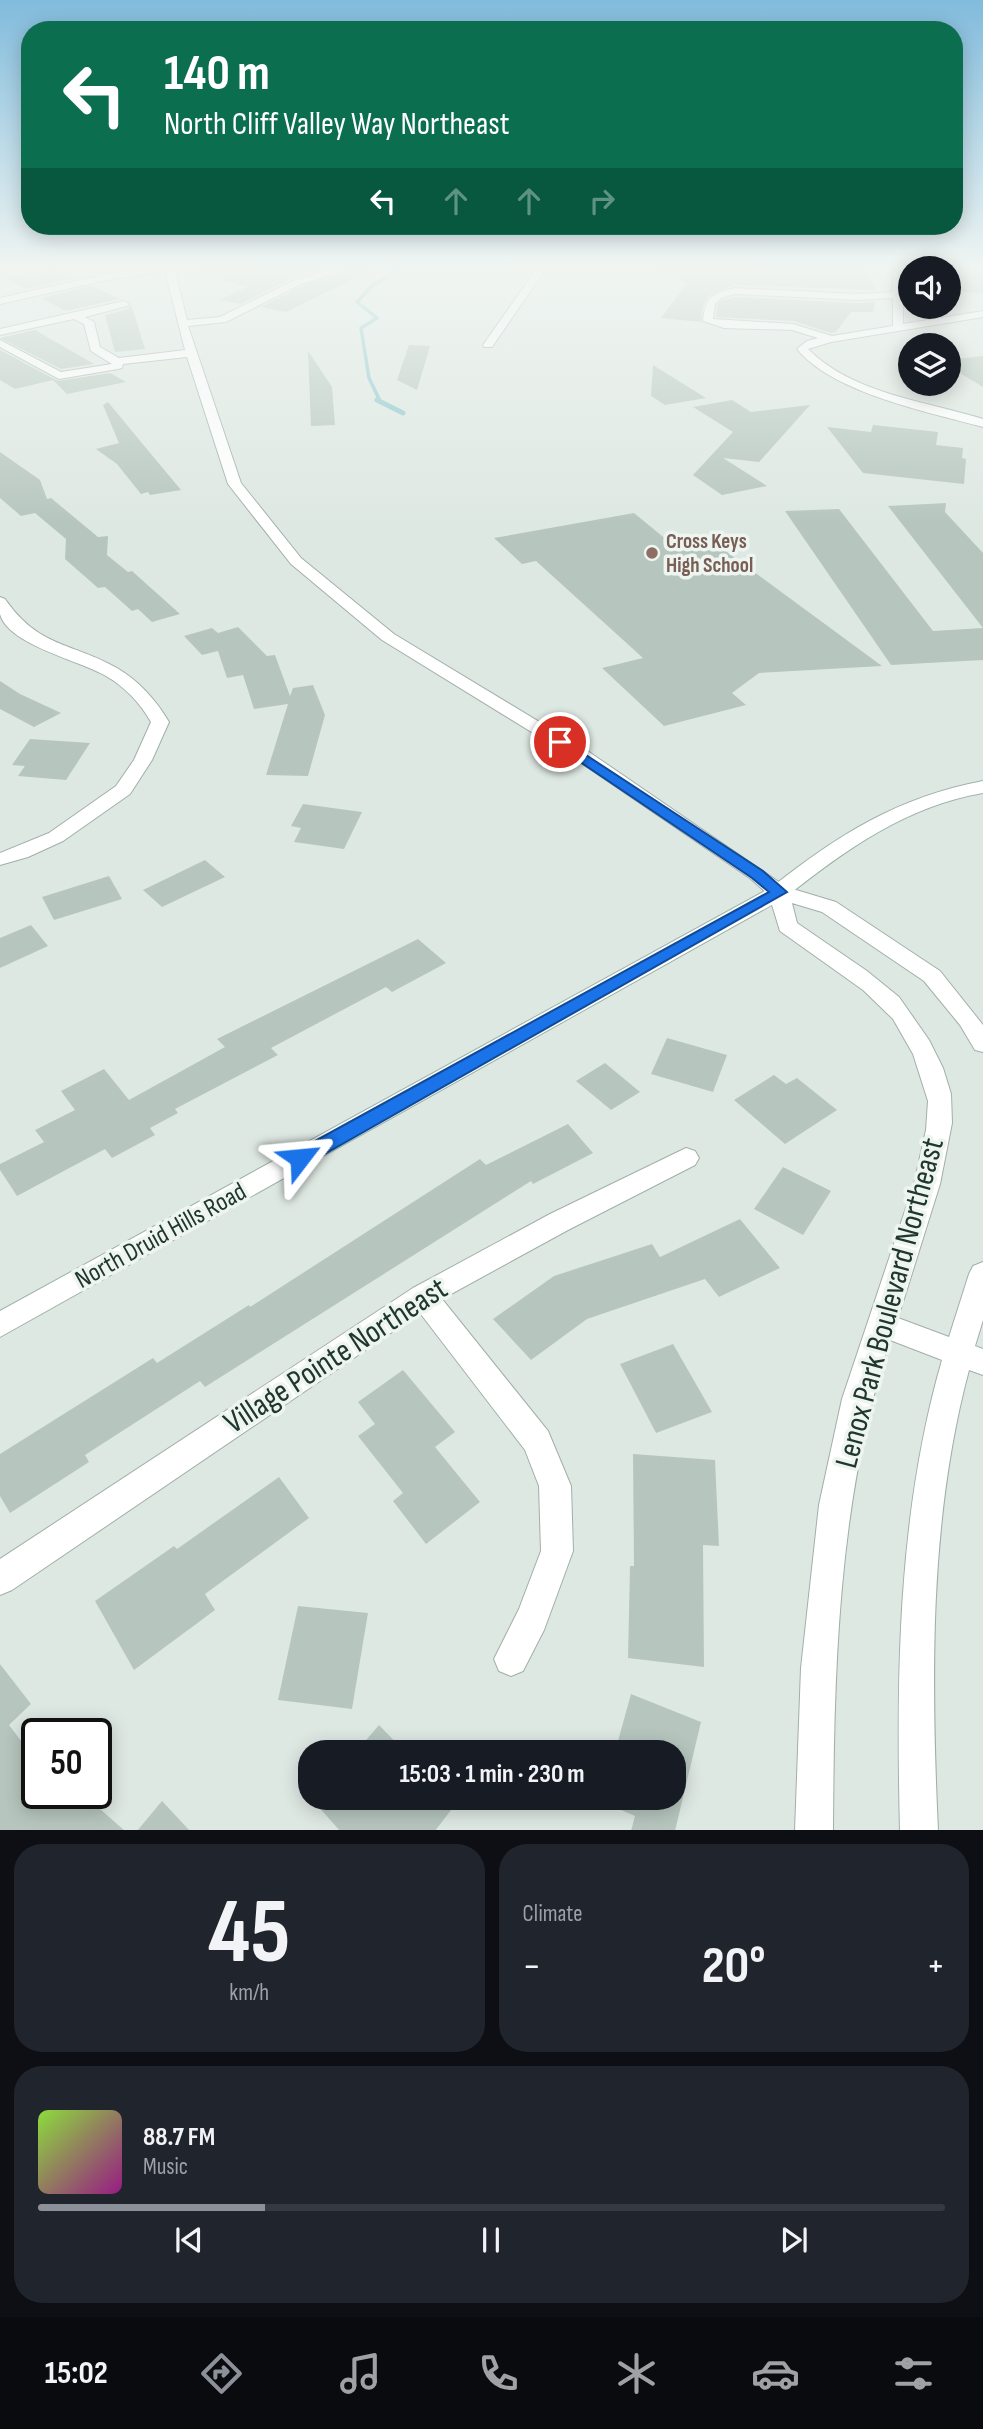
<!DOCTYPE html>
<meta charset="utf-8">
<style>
:root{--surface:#171b24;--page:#20242c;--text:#f1f3f6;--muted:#9ea1a6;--line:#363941;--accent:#8c9099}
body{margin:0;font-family:"Sofia Sans Condensed",sans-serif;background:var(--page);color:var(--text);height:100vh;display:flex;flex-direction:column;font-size:26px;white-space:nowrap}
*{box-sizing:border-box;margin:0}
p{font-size:23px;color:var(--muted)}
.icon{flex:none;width:38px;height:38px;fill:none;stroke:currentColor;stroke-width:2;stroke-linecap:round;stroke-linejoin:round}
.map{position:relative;height:1830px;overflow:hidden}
.sheet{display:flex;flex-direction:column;gap:14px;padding:14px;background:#0d0f14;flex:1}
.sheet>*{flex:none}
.hud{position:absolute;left:21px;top:21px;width:942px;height:214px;border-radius:28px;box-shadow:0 4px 18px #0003;background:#0b6e4f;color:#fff;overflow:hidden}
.buttons{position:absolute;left:898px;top:256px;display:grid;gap:14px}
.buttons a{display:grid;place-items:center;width:63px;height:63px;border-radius:50%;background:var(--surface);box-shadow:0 4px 18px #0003;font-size:35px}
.speed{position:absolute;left:21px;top:1718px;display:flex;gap:14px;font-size:35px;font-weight:700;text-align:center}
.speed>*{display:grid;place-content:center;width:91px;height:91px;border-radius:50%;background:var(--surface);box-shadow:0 4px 18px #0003;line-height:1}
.speed .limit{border:4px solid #111;border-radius:10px;background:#fff;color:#111}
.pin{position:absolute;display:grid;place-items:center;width:60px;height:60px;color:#fff;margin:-30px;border:4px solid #fff;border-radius:50%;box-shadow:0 2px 7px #0007}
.me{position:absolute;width:77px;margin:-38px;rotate:61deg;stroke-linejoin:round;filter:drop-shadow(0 0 5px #0008)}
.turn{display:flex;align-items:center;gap:24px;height:147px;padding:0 28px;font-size:32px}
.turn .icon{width:91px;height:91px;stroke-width:2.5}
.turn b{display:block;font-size:49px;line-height:60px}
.lanes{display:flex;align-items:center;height:66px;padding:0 28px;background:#0003;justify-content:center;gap:35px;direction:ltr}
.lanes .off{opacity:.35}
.big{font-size:52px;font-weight:700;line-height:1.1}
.sheet .widget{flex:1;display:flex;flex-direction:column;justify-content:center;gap:10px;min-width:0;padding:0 24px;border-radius:28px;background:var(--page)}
.sheet .dial{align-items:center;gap:0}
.dial b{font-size:91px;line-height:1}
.song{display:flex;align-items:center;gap:21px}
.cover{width:84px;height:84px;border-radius:10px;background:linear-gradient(135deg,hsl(90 70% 55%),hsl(310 70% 35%))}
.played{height:7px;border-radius:4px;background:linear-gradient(90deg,var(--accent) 25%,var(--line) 25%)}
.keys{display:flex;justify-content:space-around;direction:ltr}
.heat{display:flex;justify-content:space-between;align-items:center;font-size:38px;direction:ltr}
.sheet .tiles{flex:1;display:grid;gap:14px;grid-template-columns:1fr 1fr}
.widget:last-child{grid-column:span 2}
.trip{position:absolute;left:298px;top:1740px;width:388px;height:70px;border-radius:28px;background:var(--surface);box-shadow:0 4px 18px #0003;font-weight:700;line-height:70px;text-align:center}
.tab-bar{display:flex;height:112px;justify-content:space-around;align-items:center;background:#090b0e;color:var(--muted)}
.tab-bar .icon{width:49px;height:49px}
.tab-bar .on{color:var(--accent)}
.tab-bar b{font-size:32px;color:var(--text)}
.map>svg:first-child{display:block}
</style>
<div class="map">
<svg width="983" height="1831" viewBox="0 0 983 1831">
<rect width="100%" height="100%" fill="#dee8e3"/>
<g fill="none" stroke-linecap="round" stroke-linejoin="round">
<path stroke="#88c6cb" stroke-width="3.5" d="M380,401L369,378L361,328L377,318L357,302L372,286L402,267"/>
<path stroke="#88c6cb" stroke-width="5" d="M377,400L403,413"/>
</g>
<g fill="#b6c6be">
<path d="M202,267H328L292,278L241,304L219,300L248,287L201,274Z"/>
<path d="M354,267H378L286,312L261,307L300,287Z"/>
<path d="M650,267H864L876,290L733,285L709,296L703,306L701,322L661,318L687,283Z"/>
<path d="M961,267H983V294L948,290V282Z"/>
<path d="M55,269L76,278L26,289L5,278Z"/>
<path d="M92,286L120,299L66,311L41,298Z"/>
<path d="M735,297L858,303L875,302L873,312H851L836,332L831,333L793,321L716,317L717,305L722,300Z"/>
<path d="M131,304L145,349L115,352L105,315L128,309Z"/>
<path d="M35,330L94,364L61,369L0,338Z"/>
<path d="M409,345L430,346L417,390L397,380Z"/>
<path d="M0,350L58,381L110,373L126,382L67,394L53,380L15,389L0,380Z"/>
<path d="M308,351L332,387L335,425L311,426Z"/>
<path d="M983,356V387L948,366V360Z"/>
<path d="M653,365L706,398L665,405L651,396Z"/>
<path d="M732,400L751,412L810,405L759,462L723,458L767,486L722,495L693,475L733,432L693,407Z"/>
<path d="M108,402L141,442L181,490L150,495L148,492L141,494L117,464L96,449L119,443L103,405Z"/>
<path d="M873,425L938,432L936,445L963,448L962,458L966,459L964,484L863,473L827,427L871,432Z"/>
<path d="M0,452L40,480L47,499L51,498L98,537L108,536L107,555L128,572L132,571L180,614L152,622L138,609L132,611L105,587L98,588L65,559L66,539L35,513L21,516L0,498Z"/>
<path d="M946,503L945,512L983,553V660L891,665L785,511L839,509L933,631L983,628L888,506Z"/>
<path d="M634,513L673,545L708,538L882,666L759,673L732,693L746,705L664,726L602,668L643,658L536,561L522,564L494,538Z"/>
<path d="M238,627L267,656L275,655L290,696L293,688L313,685L325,715L308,776L266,775L288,704L254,709L243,675L227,678L218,651L202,655L184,636L212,628L218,633Z"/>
<path d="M0,681L20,694L61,713L34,727L0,709Z"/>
<path d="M30,739L90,743L66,780L18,776L25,766L12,765Z"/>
<path d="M303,804L362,812L344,849L294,842L301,828L291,826Z"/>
<path d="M205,860L225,877L162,907L143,890Z"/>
<path d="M109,876L122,899L54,920L42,897Z"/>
<path d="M31,925L48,946L0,968V938Z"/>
<path d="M418,939L446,963L392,992L386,987L271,1048L278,1055L175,1109L178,1113L150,1128L155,1135L112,1158L105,1149L17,1196L0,1170V1164L44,1142L35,1130L75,1110L61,1091L104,1069L129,1100L225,1047L217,1039Z"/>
<path d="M667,1038L727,1055L713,1092L651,1074Z"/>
<path d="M605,1063L640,1092L611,1110L576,1081Z"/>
<path d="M774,1075L786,1084L797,1078L837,1110L785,1144L734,1100Z"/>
<path d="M568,1124L593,1153L533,1184L531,1181L205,1387L200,1381L85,1455L89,1462L10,1513L0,1496V1454L153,1358L157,1363L249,1305L250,1307L480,1159L486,1165Z"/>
<path d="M783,1167L831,1191L803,1235L754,1209Z"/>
<path d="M740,1219L780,1268L719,1297L705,1279L587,1319L531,1360L493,1319L554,1276L652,1244L660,1257Z"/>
<path d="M673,1344L712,1412L656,1433L620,1364Z"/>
<path d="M403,1370L455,1432L435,1447L480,1502L426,1544L393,1501L403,1493L358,1436L375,1424L358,1402Z"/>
<path d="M633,1454L715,1460L719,1546L703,1545L704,1667L628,1658L630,1566H634Z"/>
<path d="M279,1477L309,1518L205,1594L215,1610L134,1670L95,1601L174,1546L177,1549Z"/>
<path d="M298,1606L368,1613L352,1709L278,1700Z"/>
<path d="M0,1664L31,1704L9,1725L37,1762V1794H83L125,1831H0Z"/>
<path d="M631,1694L701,1722L675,1831H631L635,1816L591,1797H674V1752H615Z"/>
<path d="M379,1725L405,1752H356Z"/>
<path d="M310,1797H461L435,1831H340Z"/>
<path d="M162,1801L190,1831H137Z"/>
</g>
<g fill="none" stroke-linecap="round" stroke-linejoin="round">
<defs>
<g id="minor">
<path d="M0,267H18L0,273Z"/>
<path d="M155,267H174L187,320L220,317L293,281L338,267H352L299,285L226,322L188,326L241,483L301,558L394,634L589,752L786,887L836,902L940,971L983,1025V1052L975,1050L960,1025L924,981L822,912L792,903L797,923L867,971L899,997L929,1040L943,1068L951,1094L952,1123L940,1184L898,1318L949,1337L969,1274L973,1266L983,1262V1320L975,1346L983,1349V1375L969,1370C929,1519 931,1677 938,1831H900C896,1673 898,1512 942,1360L890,1340C838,1499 834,1665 833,1831H795L801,1668L819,1505L842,1399L914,1184L926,1130L928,1101L913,1054L893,1019L863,990L780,931L769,895L751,879L577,760L382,640L291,564L228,484L187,357L123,364L122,368L118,369L59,379L0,347V340L61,372L112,364L91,351L84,324L74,319L0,335V329L124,301L129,304L127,306L85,317L94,322L100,347L119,358L185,350L165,271L107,280L0,304V298L107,274Z"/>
<path d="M538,267H547L492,347H484L483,345Z"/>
<path d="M893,267H903V324L983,311V317L831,342L808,349C853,394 925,401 983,419V427C928,412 833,393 797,349L807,341L818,338L792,330L724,328L703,321C706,296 710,295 734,288L858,294L893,292ZM735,294L858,300L893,298V326L832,336L793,324L713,319L715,304L721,298Z"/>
<path d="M0,597L5,599C39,648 71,642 117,668C139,681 156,700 169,722L152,760L130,794L63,841L28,857L0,865V853L49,833L116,786L134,760L151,722C140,703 125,687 106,676C81,661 8,645 0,614C0,609 0,602 0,597Z"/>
<path d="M686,1148L695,1151L699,1158L695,1165L568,1230L442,1299L548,1431L571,1486L573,1551L544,1630L523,1671L511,1676L499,1671L494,1659L519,1609L541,1551L539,1486L525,1450L420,1313L12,1590L0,1595V1559L413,1288L550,1214Z"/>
</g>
<path id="secondary" d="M983,781V793C907,806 846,849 786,897L0,1337V1311L772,887C838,835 898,797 983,781Z"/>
</defs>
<use href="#minor" stroke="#a1afa9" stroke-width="2"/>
<use href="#secondary" stroke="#9eb3aa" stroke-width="2"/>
<use href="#minor" fill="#fff" fill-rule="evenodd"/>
<use href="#secondary" fill="#fff" fill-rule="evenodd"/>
</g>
<linearGradient id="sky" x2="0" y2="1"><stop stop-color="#81bbdc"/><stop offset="0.51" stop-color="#f0f5f2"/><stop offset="1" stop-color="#f0f5f2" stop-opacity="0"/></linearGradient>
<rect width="983" height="524" fill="url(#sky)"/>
<path fill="#1a73e8" stroke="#114b97" stroke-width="2" d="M560,738L763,871L787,892L307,1164L300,1166L293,1164L290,1158L293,1153L769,892L752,878L555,745L553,742Z"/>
<circle fill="#8d6e63" stroke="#eef5f1" stroke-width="2.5" cx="652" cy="553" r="7"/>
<g text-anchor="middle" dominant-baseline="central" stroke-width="7" stroke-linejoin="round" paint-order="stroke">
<g font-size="21" font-weight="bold" fill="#785e54" stroke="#eef5f1" text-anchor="start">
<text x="666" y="541">Cross Keys<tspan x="666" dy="24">High School</tspan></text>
</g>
<g font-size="26" fill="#20372f" stroke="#eef5f1">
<text transform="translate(161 1236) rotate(-29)">North Druid Hills Road</text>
</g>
<g font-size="32" fill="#20372f" stroke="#eef5f1">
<text transform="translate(890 1303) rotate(-75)">Lenox Park Boulevard Northeast</text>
<text transform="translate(336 1356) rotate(-33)">Village Pointe Northeast</text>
</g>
</g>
</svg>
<div class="buttons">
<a><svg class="icon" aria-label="sound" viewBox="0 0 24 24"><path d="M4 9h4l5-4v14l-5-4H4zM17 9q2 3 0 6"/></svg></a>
<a><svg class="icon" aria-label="layers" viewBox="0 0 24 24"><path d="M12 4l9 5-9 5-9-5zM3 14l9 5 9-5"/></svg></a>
</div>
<div class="speed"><div class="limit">50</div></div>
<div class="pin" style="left:560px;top:742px;background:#d93025"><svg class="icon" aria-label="arrive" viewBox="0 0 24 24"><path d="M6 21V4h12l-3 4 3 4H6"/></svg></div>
<svg class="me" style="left:300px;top:1158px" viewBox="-20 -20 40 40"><path d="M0-17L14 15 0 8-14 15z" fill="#1a73e8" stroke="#fff" stroke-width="4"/></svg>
<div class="trip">15:03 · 1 min · 230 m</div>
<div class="hud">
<div class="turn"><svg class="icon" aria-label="left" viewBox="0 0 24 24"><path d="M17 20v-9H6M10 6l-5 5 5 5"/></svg><div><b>140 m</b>North Cliff Valley Way Northeast</div></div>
<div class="lanes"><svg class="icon" aria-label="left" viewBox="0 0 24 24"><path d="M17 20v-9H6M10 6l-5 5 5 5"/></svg><svg class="icon off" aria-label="ahead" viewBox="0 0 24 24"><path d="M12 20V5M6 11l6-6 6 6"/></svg><svg class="icon off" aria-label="ahead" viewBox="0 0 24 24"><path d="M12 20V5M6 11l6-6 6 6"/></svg><svg class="icon off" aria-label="right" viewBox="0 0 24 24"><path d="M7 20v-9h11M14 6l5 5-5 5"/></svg></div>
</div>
</div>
<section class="sheet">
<div class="tiles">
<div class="widget dial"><b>45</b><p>km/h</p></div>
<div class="widget"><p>Climate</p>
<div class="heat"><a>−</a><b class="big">20°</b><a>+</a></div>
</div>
<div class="widget">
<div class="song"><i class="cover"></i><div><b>88.7 FM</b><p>Music</p></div></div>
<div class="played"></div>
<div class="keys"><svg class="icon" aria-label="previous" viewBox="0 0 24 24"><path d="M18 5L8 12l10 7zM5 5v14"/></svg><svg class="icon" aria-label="pause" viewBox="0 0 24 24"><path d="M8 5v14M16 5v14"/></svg><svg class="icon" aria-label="next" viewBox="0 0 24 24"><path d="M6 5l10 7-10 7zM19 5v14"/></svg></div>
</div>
</div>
</section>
<nav class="tab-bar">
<b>15:02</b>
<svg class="icon on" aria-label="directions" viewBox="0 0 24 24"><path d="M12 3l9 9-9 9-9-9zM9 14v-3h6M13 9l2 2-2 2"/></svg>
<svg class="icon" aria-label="music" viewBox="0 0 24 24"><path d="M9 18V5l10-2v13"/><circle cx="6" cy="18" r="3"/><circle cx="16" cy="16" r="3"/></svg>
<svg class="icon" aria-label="phone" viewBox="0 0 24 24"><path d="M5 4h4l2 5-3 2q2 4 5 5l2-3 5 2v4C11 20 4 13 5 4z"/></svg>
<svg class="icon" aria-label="climate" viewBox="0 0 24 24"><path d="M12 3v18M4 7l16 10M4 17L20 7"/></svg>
<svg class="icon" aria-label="car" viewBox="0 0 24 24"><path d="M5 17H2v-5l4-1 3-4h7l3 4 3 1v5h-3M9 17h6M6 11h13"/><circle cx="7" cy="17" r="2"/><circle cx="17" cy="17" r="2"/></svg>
<svg class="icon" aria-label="filters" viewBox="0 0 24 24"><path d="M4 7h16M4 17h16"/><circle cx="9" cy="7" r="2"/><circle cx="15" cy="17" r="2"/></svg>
</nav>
